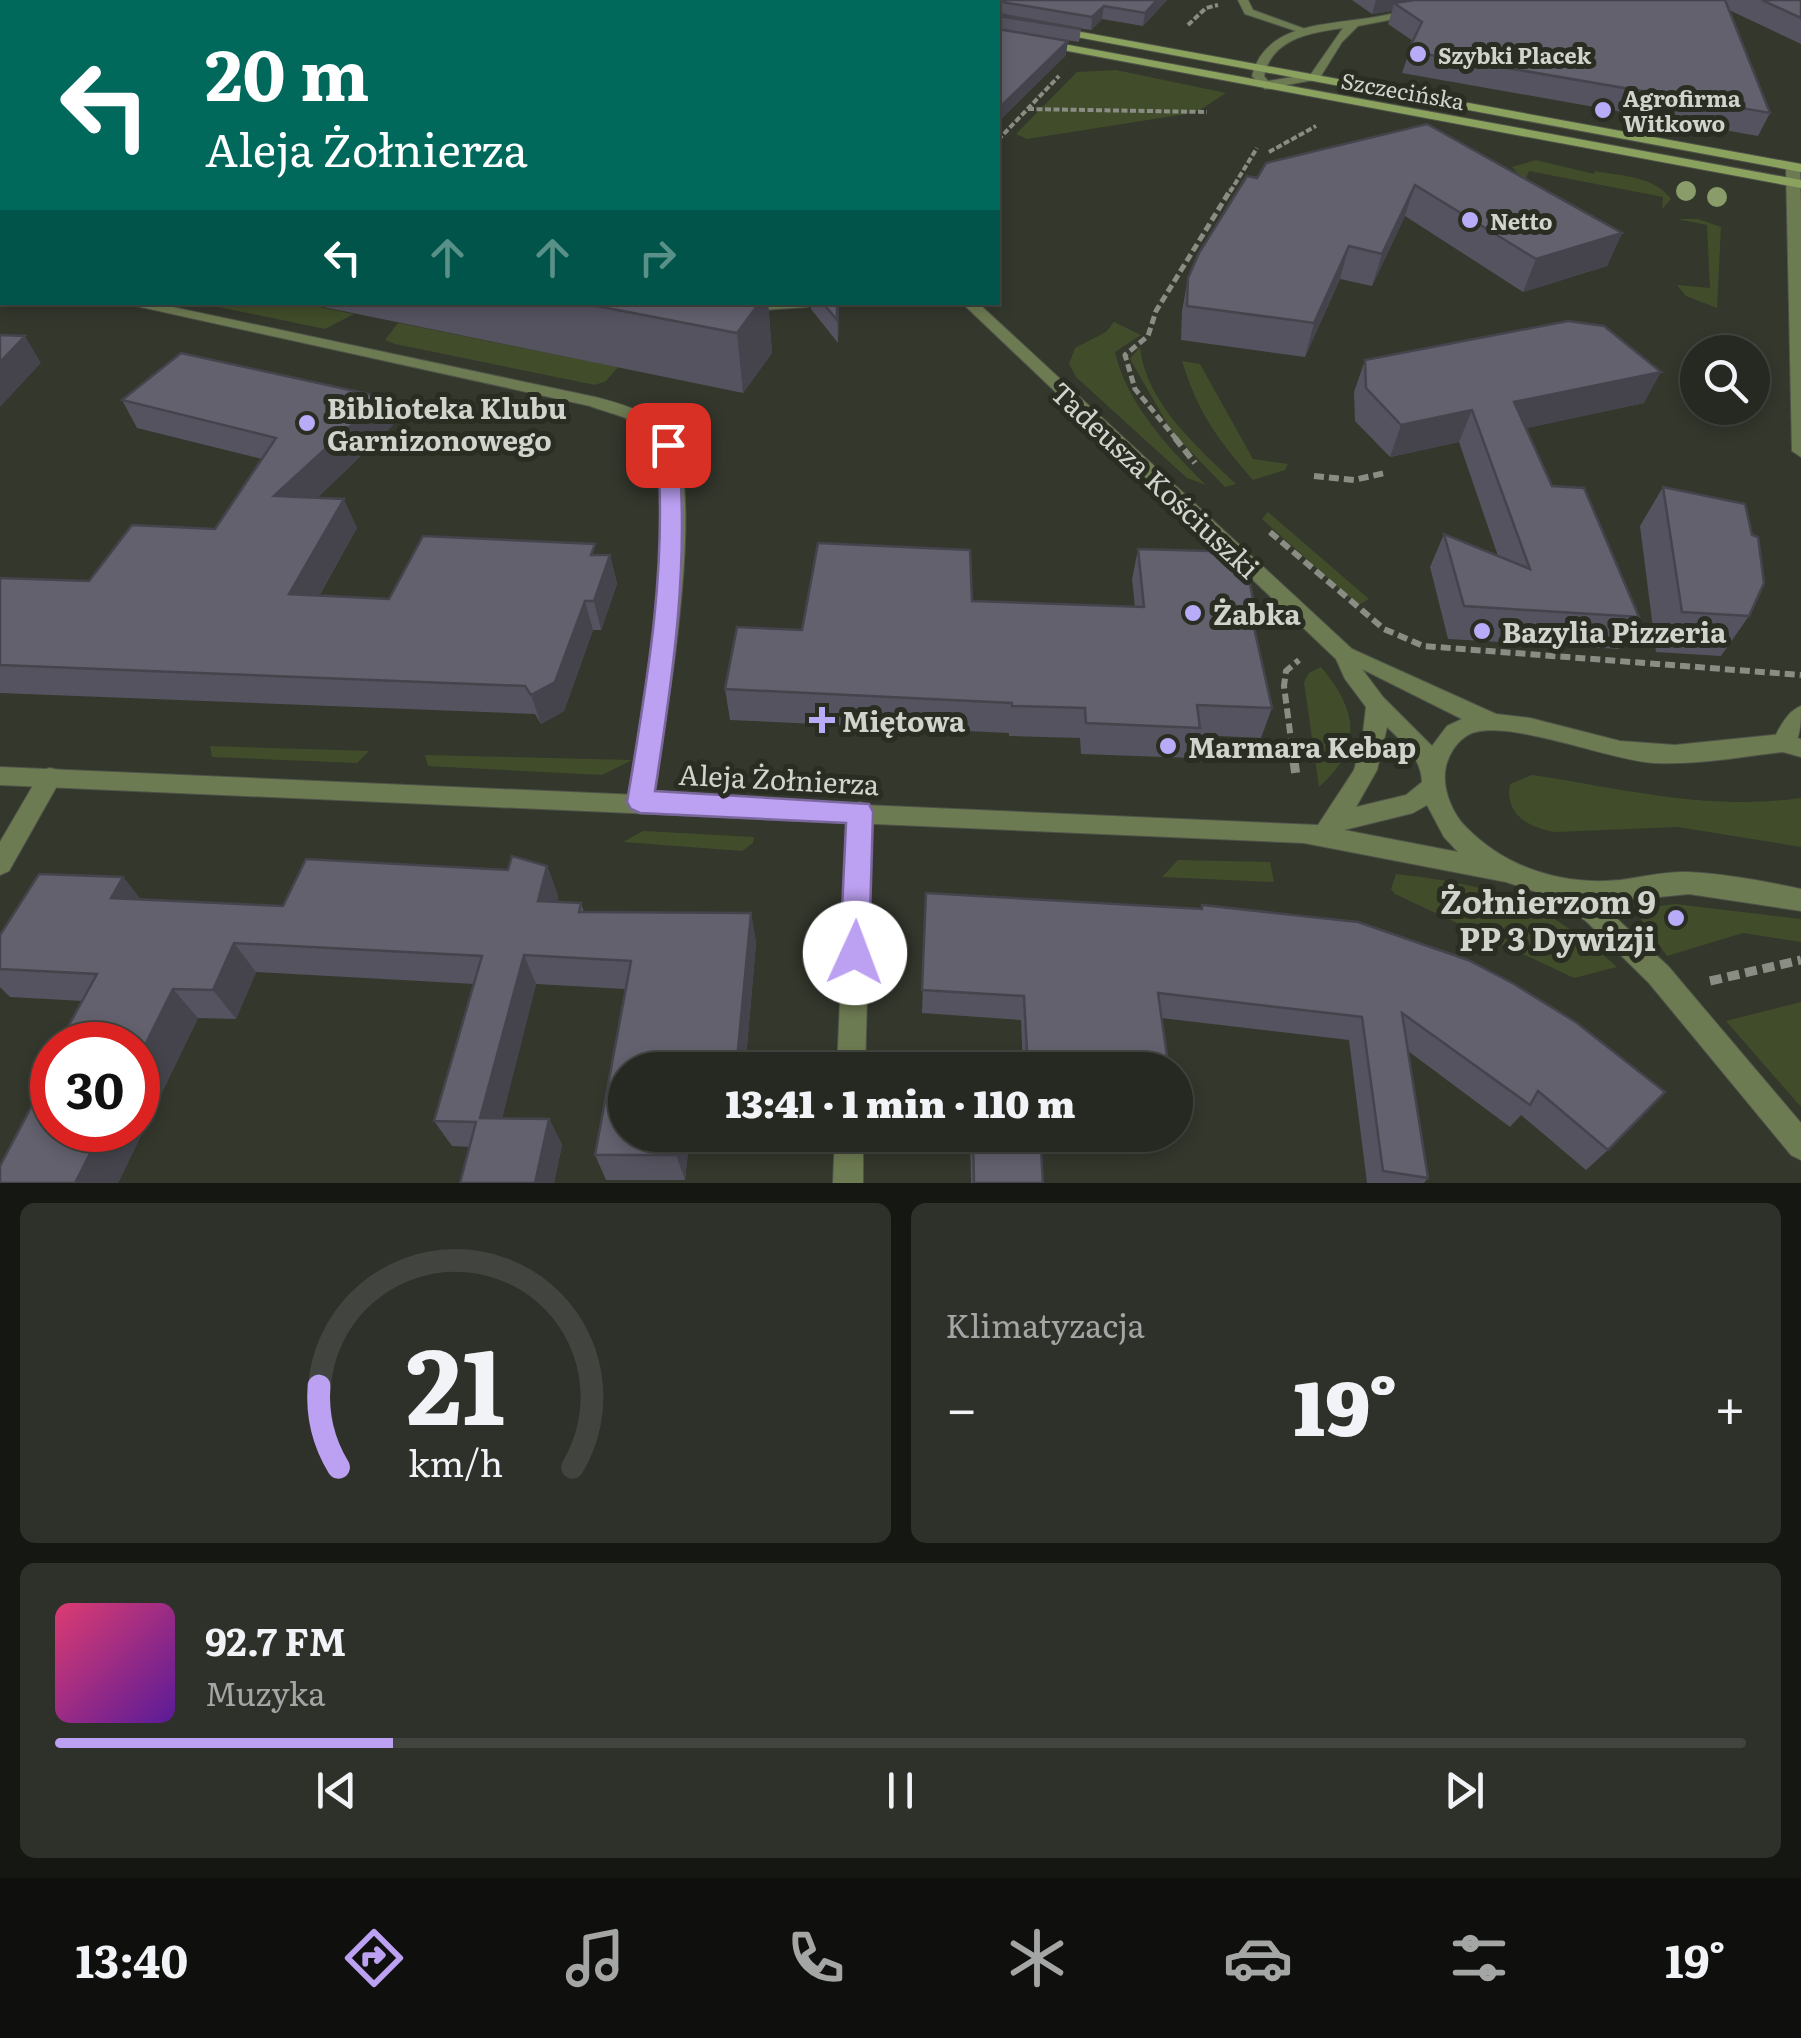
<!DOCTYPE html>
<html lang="pl">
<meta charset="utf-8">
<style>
:root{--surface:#262921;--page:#2e312a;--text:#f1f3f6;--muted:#a4a6a5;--line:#42453f;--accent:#bca0f2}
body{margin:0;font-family:Literata,serif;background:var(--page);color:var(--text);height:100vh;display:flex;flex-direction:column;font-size:38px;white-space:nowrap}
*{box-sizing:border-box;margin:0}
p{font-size:32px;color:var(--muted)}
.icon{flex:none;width:55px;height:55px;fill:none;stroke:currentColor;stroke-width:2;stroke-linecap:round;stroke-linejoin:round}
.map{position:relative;height:1183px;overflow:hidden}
.side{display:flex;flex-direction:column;gap:20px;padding:20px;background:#151712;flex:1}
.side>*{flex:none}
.banner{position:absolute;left:0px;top:0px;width:1000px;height:305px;box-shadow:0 5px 15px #0003,0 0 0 2px var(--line);background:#00695c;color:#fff;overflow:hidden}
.buttons{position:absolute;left:1680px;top:335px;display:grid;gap:20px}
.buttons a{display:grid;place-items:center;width:90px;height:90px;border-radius:50%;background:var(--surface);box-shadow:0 5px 15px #0003,0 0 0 2px var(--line);font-size:50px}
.speed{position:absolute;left:30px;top:1022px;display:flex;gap:20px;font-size:50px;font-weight:700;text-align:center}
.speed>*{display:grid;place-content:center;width:130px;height:130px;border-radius:50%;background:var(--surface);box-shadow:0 5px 15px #0003,0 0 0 2px var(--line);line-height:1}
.speed .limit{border:15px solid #d22;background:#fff;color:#111}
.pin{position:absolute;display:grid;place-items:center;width:85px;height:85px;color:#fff;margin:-42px;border-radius:20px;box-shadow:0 5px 15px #0006}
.me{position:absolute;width:110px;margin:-55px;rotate:2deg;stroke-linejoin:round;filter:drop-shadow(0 0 8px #0008)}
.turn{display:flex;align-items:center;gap:35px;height:210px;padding:0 40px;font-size:45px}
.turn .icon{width:130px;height:130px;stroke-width:2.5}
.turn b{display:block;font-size:70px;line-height:85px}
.lanes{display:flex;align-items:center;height:95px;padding:0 40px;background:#0003;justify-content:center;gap:50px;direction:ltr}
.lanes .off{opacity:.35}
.big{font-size:75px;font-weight:800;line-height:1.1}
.side .tile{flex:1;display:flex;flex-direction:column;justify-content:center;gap:15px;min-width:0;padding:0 35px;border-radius:15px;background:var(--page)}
.side .dial{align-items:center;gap:0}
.dial svg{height:260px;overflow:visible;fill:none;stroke:var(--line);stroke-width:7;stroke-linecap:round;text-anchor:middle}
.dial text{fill:var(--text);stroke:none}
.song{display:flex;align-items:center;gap:30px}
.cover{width:120px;height:120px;border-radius:15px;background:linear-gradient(135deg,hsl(340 70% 55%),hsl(270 70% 35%))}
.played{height:10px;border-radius:5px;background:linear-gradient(90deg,var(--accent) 20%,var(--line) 20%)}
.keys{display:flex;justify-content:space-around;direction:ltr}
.heat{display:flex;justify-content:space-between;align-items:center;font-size:55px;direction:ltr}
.side .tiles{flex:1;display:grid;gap:20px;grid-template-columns:1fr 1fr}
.tile:last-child{grid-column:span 2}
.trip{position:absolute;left:608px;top:1052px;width:585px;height:100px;border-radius:50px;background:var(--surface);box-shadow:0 5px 15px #0003,0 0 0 2px var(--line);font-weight:800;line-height:100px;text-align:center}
.menu{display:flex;height:160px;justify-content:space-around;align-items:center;background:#0f100d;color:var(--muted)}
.menu .icon{width:70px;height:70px}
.menu .current{color:var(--accent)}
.menu b{font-size:45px;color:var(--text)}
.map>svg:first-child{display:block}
</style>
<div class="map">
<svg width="1801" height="1183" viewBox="0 0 1801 1183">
<rect width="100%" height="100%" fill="#33372c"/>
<g fill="#414d2a">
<path d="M1116,70L1226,93L1200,110L1186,114L1027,139L1016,134L1077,72Z"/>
<path d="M1536,160L1594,174L1595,171C1620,176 1655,176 1671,199L1662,209L1663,197L1529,171L1525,181L1512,167Z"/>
<path d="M1677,219H1698L1721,227L1717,308L1686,296L1677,285L1710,288L1707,225Z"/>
<path d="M199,303H299L354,314L325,329Z"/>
<path d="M1114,322L1141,335L1115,352C1127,404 1169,449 1206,485L1187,478L1076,377L1069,364L1075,348L1106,332Z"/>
<path d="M398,323L618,367L606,381L595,385L395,344L385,340Z"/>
<path d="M1140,347C1145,402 1198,448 1236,484L1225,487L1172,432L1130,359Z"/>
<path d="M1182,361L1200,364L1253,459L1288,464L1285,470L1253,480C1218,440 1198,413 1182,361Z"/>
<path d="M1268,512L1369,599L1358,605L1262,519Z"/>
<path d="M1321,667C1358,710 1363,748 1319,787L1304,682L1309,673Z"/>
<path d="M210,746L369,751L357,763L212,757Z"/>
<path d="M425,755L632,760L602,775L428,766Z"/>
<path d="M1532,775C1625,789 1705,811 1801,798V847L1678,827L1555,832C1529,828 1504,814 1510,784Z"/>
<path d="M643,831L754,837L753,843L742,851L623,842Z"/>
<path d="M1178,860L1270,862L1274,882L1162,877Z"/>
<path d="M1396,874C1493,885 1543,900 1617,967L1574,978L1395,894L1391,889Z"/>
<path d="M1675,904L1801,919V942L1743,933L1667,956L1641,919L1645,908Z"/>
<path d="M1801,1002V1107L1726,1021Z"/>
</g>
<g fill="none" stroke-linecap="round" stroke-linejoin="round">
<defs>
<g id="minor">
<path d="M1238,0H1248L1253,10L1308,30L1299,32L1245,14Z"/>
<path d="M1793,163L1800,167L1801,207V457L1792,451L1786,167Z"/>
<path d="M118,302H149L595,397C622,404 660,414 674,441C701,495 673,677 662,740C659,762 658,788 648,808L640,811L632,808L628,801C643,731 686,501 657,442C646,420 611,414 590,406Z"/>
<path d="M723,302H815L808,307L749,311Z"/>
<path d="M1801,706C1801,725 1801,757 1775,749L1772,743C1778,730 1787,711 1801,706Z"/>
<path d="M50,768L58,770L62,777L9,871L0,875V842L42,770Z"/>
<path d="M860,802L868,805L872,812L865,1070H837L848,812L852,805Z"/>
<path d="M835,1135H863V1183H833Z"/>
</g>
<g id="tertiary">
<path d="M642,0H653L654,2H644Z"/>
<path d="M1416,9L1421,12L1420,14L1358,26L1342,42L1319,79L1265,89L1252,76C1264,26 1320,25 1362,19C1380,17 1398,12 1416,9ZM1343,28L1311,74L1268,81L1264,76C1272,38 1310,33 1343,28Z"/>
<path d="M961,302H977L1352,649L1496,714L1530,718L1620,741L1675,745L1783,734L1801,739V757L1783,752C1740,757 1697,765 1654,763C1610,761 1503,716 1468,735C1457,741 1449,754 1446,766C1441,787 1452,814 1467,828C1506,868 1564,886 1620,880C1643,877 1665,871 1688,872C1726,874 1764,881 1801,889V911L1689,894L1600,903L1668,966L1801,1123V1160L1791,1155L1649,983L1587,922L1555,898L1506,882L1304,843L0,785V767L1318,825L1354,770L1362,741L1366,707L1345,679L1336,659ZM1362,669L1462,719L1447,726L1432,746L1383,697ZM1387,727C1404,743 1421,758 1422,782L1406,795L1356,807L1377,770ZM1427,805L1444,837L1458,852L1344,830L1413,813Z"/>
</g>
<g id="secondary">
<path d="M806,0H828L829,2H809Z"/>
<path d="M883,0H906L907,2H886Z"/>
<path d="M1054,27L1801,164V172L1050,32L1049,30Z"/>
<path d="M998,32L1801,180V188L998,38Z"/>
</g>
</defs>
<use href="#minor" stroke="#4f5349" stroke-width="2"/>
<use href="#tertiary" stroke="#4f5349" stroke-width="2"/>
<use href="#secondary" stroke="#4f5349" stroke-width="2"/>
<g stroke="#8a8d84" stroke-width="4" stroke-dasharray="6 2.5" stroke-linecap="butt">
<path d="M146,0L163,2"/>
<path d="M1188,25L1206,8L1218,5"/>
<path d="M1028,109L1207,112"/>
<path d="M998,140L1059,76"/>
<path d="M1269,152L1316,126"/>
<path d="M1230,192L1257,148"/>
</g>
<path stroke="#8a8d84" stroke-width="5" stroke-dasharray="8 4" stroke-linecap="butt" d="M1177,440L1135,389L1125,355L1148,336L1156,311L1231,189"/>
<g stroke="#8a8d84" stroke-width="6" stroke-dasharray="10 5" stroke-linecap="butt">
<path d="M1175,438L1195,463"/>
<path d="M1314,476L1354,480L1385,473"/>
<path d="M1270,532L1384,629L1423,646L1801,675"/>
<path d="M1294,763L1284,686L1286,671L1299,660"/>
</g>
<g stroke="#8a8d84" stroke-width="9" stroke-dasharray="12 6" stroke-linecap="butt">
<path d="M1294,761L1296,776"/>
<path d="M1710,981L1801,960"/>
</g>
<use href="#minor" fill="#6d7b52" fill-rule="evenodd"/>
<use href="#tertiary" fill="#6d7b52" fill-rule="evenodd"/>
<use href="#secondary" fill="#8ba25f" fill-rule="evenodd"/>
</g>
<g fill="#8a9c6a">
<circle cx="1686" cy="191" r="10"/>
<circle cx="1717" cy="197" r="10"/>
</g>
<g fill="#55535f">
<path d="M242,0H479L475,2H243Z"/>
<path d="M944,0H1167L1143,26L1102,19L1091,30L1057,25L1081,29L1079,42L1028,34L1066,55L998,122V2H941Z"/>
<path d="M1352,0H1801V44L1729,10L1770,113L1758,136L1402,73L1413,41L1388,24L1392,11L1372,14Z"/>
<path d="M1427,124L1622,233L1607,266L1523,292L1405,216L1372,286L1340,279L1305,357L1181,340L1182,311L1188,278L1257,178Z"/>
<path d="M299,302H768L772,353L743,393Z"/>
<path d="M811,302H839L838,343L811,309Z"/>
<path d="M1365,360L1644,403L1526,428L1552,486L1639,617L1619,649L1448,639L1430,567L1444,534L1498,556L1459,442L1390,457L1355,421L1354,392Z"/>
<path d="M122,400L393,425L317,498L357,528L319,596L389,599L597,555H610L617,584L601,630H593L564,711L541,724L535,714L0,693V578L89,581L215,529L262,459L137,428Z"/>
<path d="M1663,487L1752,535L1749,616L1721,656L1656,652L1640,526Z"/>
<path d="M1138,549L1256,614L1253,624L1272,708L1261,738L1198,735L1192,758L1081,754L1080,738L1009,736V733L730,720L725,689L802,630L972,601L1135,607L1132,579Z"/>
<path d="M512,856L547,866L558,896L557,902L581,903L584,912L751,913L756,943L745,1070H625V1135H739L737,1151L688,1152L685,1180H606L595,1155L625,989L536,984L502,1118L549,1119L562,1145L554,1183H460L470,1147L452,1146L434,1121L474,984L256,972L236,1019L198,1018L118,1183H0V1166L52,1068L48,1064L52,1055V1130H138V1045H58L83,1001L10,997L0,987V935L39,874L123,877L141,900L283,906L306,859L508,870Z"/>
<path d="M926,893L1201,909L1202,905L1358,922L1608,1150L1586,1170L1521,1115L1510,1127L1408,1051L1428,1178L1424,1183H1367L1349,1040L1161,1018L1169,1070H1023L1021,1020L922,1013Z"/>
<path d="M970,1135H1040L1043,1183H971Z"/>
<path d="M1059,1135H1173L1168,1147Z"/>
</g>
<g fill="#45444d">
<path d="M417,0H479L475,2H418Z"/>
<path d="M1157,0H1167L1143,26L1145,13Z"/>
<path d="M1376,0H1466L1394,3L1392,11L1372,14Z"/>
<path d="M1104,6L1102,19L1091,30L1092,17Z"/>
<path d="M1068,41L1066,55L998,122V109Z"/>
<path d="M1415,185L1405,216L1372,286L1382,254Z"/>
<path d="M1622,233L1607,266L1523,292L1536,259Z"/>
<path d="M1349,246L1340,279L1305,357L1314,323Z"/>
<path d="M760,302H768L772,353L743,393L737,333Z"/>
<path d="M837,302H839L838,343L837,320Z"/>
<path d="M25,336L41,363L0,407V362Z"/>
<path d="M1661,372L1644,403L1500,434L1514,402Z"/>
<path d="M382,397L393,425L288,525L274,496Z"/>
<path d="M1472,410L1459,442L1390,457L1401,425Z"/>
<path d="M344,499L357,528L303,623L289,594Z"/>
<path d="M610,555L617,584L601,630L594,601Z"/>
<path d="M585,601L593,630L564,711L541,724L531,695Z"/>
<path d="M547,866L558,896L550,931L538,901Z"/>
<path d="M123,877L148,908L111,898Z"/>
<path d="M751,913L756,943L745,1070H736Z"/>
<path d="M234,943L256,972L236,1019L213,990Z"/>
<path d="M524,955L536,984L496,1143L480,1118Z"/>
<path d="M173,989L198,1018L118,1183H75L102,1130H138V1059Z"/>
<path d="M549,1119L562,1145L554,1183H535Z"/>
<path d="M679,1135H683L688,1152L685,1180L676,1155Z"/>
<path d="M734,1135H739L737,1151Z"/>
</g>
<g fill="#63616e" stroke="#45444d" stroke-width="2.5">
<path d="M944,0H1157L1145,13L1104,6L1092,17L996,1L941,2Z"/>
<path d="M1415,0H1725L1770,113L1408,51L1422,22L1394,3Z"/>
<path d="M1762,0H1801V18Z"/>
<path d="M998,10V14L1081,29L998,16Z"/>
<path d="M998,25V29L1068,41L998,109Z"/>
<path d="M1427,124L1622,233L1536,259L1415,185L1382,254L1349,246L1314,323L1187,306L1188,278L1199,253L1247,176L1257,178L1266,163Z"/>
<path d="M576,302H760L737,333Z"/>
<path d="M822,302H837V320Z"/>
<path d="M1568,321L1604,326L1661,372L1514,402L1552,486L1584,488L1639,617L1464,606L1444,534L1530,569L1472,410L1401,425L1366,388L1365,360Z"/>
<path d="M0,335L25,336L0,362Z"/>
<path d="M181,353L382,397L274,496L344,499L289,594L389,599L423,536L595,544L591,555H610L594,601H585L555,682L531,695L525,686L0,665V578L89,581L132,525L215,529L276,438L122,400Z"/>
<path d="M1663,487L1745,504L1752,535L1758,537L1764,583L1749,616L1682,612Z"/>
<path d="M818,543L970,550L972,601L1144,607L1138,549L1210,551L1250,584L1256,614H1251L1272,708L1197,705L1200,728L1086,723L1085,708L1012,706V703L725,689L737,627L802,630Z"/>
<path d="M512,856L547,866L538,901L581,903L579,912L751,913L736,1070H625V1135H679L676,1155H595L631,961L524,955L480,1118L549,1119L535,1183H460L476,1122L434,1121L482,956L234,943L213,990L173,989L138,1059V1045H58L97,974L0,969V935L39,874L123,877L111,898L283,906L306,859L508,870Z"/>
<path d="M926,893L1202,909V905L1358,922L1468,960L1514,984L1577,1023L1665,1092L1608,1150L1538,1091L1530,1105L1402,1013L1428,1178L1383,1171L1362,1017L1158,993L1169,1070H1028L1024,996L922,990Z"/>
<path d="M52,1068V1130H102L75,1183H0V1166Z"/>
<path d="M973,1135H1040L1043,1183H974Z"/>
</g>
<path fill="#bca0f2" stroke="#7a689d" stroke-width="2.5" d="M668,439L678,445C690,561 673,676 655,791L869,804L873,812L869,953L865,963L855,966L844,963L840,953L846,823L640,813L631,809L627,802C647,683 668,565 657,445Z"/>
<g fill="#b8abf7" stroke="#292d22" stroke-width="4">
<circle cx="1418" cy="54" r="10"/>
<circle cx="1603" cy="110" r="10"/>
<circle cx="1470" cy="220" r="10"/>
<circle cx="307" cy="423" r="10"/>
<circle cx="1193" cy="613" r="10"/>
<circle cx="1482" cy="631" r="10"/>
<path d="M817 705h10v10h10v10h-10v10h-10v-10h-10v-10h10z"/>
<circle cx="1168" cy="746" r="10"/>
<circle cx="1676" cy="918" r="10"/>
</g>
<g text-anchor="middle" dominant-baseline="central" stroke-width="10" stroke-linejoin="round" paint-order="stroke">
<g font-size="22" font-weight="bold" fill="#d1d4cd" stroke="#292d22" text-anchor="start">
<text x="1438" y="54">Szybki Placek</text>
<text x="1623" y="97">Agrofirma<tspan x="1623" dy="25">Witkowo</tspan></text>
<text x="1490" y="220">Netto</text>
</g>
<g font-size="22" fill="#d1d4cd" stroke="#292d22">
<text transform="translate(1403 90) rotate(10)">Szczecińska</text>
</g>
<g font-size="28" font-weight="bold" fill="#d1d4cd" stroke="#292d22" text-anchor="start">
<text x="327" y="407">Biblioteka Klubu<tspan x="327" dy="32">Garnizonowego</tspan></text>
<text x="1213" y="613">Żabka</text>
<text x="1502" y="631">Bazylia Pizzeria</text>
<text x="842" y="720">Miętowa</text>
<text x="1188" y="746">Marmara Kebap</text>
</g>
<g font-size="28" fill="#d1d4cd" stroke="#292d22">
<text transform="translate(1156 479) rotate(43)">Tadeusza Kościuszki</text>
<text transform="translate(779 778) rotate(3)">Aleja Żołnierza</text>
</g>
<g font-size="32" font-weight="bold" fill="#d1d4cd" stroke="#292d22" text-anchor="end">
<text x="1656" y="900">Żołnierzom 9<tspan x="1656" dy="37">PP 3 Dywizji</tspan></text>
</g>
</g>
</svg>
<div class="buttons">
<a><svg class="icon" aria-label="search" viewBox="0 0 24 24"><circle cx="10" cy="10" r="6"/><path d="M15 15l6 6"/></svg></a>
</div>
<div class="speed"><div class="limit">30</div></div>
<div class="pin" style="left:668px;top:445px;background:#d93025"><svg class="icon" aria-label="arrive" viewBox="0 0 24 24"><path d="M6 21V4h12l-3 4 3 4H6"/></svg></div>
<svg class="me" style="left:855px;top:953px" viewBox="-20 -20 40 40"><circle r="19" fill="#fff"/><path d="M0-13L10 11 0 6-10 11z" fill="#bca0f2"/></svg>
<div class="trip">13:41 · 1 min · 110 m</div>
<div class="banner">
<div class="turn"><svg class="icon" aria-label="left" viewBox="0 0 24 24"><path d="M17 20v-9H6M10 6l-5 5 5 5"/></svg><div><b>20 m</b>Aleja Żołnierza</div></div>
<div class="lanes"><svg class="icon" aria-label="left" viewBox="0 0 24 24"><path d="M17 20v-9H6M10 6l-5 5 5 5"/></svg><svg class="icon off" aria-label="ahead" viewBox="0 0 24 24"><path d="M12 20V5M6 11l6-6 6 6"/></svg><svg class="icon off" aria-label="ahead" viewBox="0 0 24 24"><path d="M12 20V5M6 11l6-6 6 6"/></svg><svg class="icon off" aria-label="right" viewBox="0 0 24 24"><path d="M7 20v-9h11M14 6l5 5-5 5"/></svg></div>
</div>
</div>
<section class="side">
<div class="tiles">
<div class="tile dial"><svg viewBox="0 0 100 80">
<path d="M14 69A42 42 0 1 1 86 69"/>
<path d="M14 69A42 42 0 0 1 8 44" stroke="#bca0f2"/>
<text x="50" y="56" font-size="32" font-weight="700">21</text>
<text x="50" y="72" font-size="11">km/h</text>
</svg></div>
<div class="tile"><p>Klimatyzacja</p>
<div class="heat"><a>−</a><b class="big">19°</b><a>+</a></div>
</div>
<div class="tile">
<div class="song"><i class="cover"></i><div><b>92.7 FM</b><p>Muzyka</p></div></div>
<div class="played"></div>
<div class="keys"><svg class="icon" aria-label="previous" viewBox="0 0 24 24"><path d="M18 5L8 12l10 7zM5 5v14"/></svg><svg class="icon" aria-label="pause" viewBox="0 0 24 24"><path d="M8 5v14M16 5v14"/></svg><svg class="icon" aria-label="next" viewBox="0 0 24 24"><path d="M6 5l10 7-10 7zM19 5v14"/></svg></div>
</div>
</div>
</section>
<nav class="menu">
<b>13:40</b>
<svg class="icon current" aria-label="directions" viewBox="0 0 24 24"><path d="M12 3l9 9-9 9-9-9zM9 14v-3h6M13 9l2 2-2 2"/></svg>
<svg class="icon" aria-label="music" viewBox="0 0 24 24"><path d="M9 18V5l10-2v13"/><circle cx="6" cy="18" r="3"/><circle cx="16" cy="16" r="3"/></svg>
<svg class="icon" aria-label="phone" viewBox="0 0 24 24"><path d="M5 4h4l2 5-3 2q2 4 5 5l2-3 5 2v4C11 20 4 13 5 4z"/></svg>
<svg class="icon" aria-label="climate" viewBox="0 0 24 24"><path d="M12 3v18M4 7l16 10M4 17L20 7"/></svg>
<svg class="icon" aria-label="car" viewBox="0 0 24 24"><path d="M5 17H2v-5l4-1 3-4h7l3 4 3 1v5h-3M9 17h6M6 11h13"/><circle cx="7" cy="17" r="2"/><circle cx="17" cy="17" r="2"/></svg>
<svg class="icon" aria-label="filters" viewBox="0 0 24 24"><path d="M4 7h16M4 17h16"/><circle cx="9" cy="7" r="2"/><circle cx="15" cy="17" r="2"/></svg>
<b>19°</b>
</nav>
